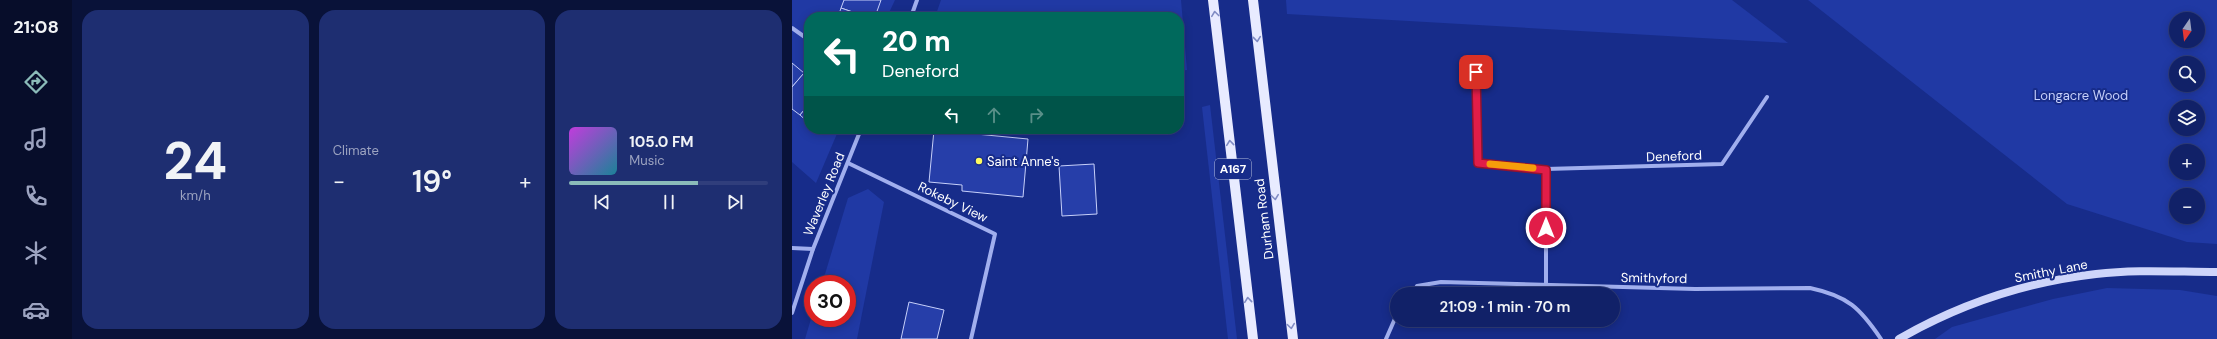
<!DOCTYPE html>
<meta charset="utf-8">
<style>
:root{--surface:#112168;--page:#1e2e71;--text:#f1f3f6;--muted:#9ca3c0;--line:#303e7c;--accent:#8bbbb9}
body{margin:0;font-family:"DM Sans",sans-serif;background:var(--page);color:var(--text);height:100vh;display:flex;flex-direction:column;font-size:15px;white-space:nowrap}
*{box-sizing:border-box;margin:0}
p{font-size:13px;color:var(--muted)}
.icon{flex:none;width:22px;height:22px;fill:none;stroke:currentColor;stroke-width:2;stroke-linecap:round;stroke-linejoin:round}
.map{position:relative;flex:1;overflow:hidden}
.panel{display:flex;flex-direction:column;gap:10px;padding:10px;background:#091239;width:720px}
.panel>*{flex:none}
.hud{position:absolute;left:12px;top:12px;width:380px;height:122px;border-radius:16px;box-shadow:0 2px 10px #0003,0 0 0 1px var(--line);background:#00695c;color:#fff;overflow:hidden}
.needle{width:26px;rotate:194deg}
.tools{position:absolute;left:1377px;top:12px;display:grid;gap:8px}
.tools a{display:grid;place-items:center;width:36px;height:36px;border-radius:50%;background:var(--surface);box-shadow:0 2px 10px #0003,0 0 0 1px var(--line);font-size:20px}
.speed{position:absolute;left:12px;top:275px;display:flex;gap:8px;font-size:20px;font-weight:700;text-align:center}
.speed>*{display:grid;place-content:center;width:52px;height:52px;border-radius:50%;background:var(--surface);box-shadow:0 2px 10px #0003,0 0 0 1px var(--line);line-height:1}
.speed .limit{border:6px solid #d22;background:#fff;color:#111}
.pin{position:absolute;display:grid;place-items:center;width:34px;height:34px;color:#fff;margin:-17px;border-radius:8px;box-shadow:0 2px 6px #0006}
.me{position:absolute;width:44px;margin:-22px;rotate:0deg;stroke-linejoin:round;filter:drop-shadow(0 0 3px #0008)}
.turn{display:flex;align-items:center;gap:14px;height:84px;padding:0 12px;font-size:18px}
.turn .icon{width:52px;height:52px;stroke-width:2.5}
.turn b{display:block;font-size:28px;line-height:34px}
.lanes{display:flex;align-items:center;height:38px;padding:0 12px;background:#0003;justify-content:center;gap:20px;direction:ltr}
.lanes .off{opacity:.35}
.big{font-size:30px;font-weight:600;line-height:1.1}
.panel .tile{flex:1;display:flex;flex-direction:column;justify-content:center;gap:6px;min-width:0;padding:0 14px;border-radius:16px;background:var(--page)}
.panel .dial{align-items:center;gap:0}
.dial b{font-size:52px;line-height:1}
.song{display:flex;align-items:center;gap:12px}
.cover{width:48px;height:48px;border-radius:6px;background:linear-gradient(135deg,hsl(290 70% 55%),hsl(190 70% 35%))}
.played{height:4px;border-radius:2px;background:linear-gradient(90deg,var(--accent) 65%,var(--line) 65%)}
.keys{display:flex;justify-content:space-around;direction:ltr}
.heat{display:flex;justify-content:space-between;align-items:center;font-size:22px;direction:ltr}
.panel .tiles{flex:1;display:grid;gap:10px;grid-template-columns:repeat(3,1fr)}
.trip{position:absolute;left:598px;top:287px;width:230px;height:40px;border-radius:20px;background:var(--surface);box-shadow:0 2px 10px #0003,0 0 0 1px var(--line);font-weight:600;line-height:40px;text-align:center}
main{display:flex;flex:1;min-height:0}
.tabs{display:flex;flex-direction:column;width:72px;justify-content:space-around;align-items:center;background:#070d2a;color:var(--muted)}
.tabs .icon{width:28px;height:28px}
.tabs .on{color:var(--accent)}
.tabs b{font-size:18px;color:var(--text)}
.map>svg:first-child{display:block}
</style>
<main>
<nav class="tabs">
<b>21:08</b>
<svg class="icon on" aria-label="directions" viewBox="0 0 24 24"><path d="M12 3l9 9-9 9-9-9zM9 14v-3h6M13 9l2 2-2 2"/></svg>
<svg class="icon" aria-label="music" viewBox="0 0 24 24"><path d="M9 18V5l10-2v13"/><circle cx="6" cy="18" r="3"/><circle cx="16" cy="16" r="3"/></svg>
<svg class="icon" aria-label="phone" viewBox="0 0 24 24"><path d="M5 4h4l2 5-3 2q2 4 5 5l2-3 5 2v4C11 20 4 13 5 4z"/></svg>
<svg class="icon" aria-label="climate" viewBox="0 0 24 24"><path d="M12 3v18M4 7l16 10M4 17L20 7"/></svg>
<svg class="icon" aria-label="car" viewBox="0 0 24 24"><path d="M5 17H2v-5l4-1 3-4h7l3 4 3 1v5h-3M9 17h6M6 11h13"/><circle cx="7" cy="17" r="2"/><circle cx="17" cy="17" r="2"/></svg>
</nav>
<section class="panel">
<div class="tiles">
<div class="tile dial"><b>24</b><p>km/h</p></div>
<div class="tile"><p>Climate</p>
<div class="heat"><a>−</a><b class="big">19°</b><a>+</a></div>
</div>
<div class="tile">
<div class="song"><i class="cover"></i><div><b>105.0 FM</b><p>Music</p></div></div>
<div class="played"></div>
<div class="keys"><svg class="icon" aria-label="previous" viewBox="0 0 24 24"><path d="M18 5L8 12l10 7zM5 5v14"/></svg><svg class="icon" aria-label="pause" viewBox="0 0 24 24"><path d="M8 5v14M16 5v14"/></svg><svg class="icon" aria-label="next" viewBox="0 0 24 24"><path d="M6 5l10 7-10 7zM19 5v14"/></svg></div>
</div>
</div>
</section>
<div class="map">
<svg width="1425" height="339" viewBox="0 0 1425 339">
<rect width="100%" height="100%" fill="#172c8a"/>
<g fill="#2039a4" fill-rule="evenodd">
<path d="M0,0H103L95,17H17V129H47L24,183L0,162Z"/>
<path d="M149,0H389L395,70L387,71V17H143Z"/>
<path d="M494,0H940L996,43L495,14Z"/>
<path d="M1016,0H1425V244L1395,242L1275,204ZM1384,19H1406V41H1384ZM1384,63H1406V85H1384ZM1384,107H1406V129H1384ZM1384,151H1406V173H1384ZM1384,195H1406V217H1384Z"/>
<path d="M418,105L445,339H436L410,107Z"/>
<path d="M76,189L92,202L65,339H13L21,312V318H55V284H30L56,198Z"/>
<path d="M1315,288L1388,290L1425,296V339H1143L1160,327L1261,299Z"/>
</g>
<g fill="#263ea9" stroke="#c7d0fa">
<path d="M52,0H89L83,17H75L49,8Z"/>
<path d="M49,8L75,17H46Z"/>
<path d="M0,63L12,73L0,87Z"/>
<path d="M12,73L17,78V104L8,115L0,109V87Z"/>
<path d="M17,104V123L8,115Z"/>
<path d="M142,130L236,139L231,197L170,191V185L137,182Z"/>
<path d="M302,164L305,214L270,216L267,166Z"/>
<path d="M117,302L152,310L145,339H109Z"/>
</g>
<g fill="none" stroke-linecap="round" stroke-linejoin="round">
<g stroke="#a1afee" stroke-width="4">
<path d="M119,17L125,0"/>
<path d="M0,28L17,40"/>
<path d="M684,72L686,163L754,169L930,164L975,97"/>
<path d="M56,163L203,234L179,339"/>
<path d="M0,248L21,249"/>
<path d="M754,286V169"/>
<path d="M620,294L625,286L649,282L903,289L1018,288C1056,296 1068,308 1089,339"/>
<path d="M0,313L21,249L69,129"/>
<path d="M594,339L605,314"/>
</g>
<path stroke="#ced5fa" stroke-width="8" d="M1107,339C1168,304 1234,282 1304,274C1344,269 1385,272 1425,272"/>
<g stroke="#e8ebff" stroke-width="10">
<path d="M421,0L461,339"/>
<path d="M461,0L501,339"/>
</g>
</g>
<defs><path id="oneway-chevron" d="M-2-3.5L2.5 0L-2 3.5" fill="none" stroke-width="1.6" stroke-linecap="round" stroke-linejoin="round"/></defs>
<g stroke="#808cc4">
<use href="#oneway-chevron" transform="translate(423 14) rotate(-97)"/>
<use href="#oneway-chevron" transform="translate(465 39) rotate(84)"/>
<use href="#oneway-chevron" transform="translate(438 143) rotate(-96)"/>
<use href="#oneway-chevron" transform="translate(483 197) rotate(83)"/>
<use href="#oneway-chevron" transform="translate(456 300) rotate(-96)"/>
<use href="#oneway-chevron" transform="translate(499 326) rotate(82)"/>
</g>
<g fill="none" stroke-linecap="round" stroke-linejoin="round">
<defs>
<path id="route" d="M684,72L686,163L754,170V228"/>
</defs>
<use href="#route" stroke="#92132f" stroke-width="10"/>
<use href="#route" stroke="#e11d48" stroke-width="7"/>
<path stroke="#f59e0b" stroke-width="7" d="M698,164L741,168"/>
</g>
<circle fill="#fffb5e" stroke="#172c8a" stroke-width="1.5" cx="187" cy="161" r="4"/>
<g text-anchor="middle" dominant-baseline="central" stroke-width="4" stroke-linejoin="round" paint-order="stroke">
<rect fill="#172c8a" stroke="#b9c0dc" stroke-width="1" x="423" y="159" width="36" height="20" rx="3"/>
<g font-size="12" font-weight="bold" fill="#fff">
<text x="441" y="169">A167</text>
</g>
<g font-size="13" fill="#c7d0fa" stroke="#172c8a">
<text x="1289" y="95">Longacre Wood</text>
</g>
<g font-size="13" fill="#fff" stroke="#172c8a">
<text transform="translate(882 156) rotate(-2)">Deneford</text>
<text transform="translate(32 194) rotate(-68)">Waverley Road</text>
<text transform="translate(161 202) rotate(26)">Rokeby View</text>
<text transform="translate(472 219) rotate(-97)">Durham Road</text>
<text transform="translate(1259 271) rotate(-11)">Smithy Lane</text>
<text transform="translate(862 278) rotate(1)">Smithyford</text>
</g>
<g font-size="13" fill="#fff" stroke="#172c8a" text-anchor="start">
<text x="195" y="161">Saint Anne's</text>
</g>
</g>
</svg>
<div class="tools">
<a><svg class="needle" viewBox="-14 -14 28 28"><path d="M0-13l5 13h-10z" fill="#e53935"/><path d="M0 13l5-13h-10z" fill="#9ca3c0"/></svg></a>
<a><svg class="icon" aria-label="search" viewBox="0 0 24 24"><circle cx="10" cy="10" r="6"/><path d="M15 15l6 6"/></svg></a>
<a><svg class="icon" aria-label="layers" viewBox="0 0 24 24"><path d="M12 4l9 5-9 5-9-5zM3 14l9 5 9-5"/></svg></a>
<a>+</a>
<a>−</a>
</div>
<div class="speed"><div class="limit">30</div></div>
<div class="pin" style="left:684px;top:72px;background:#d93025"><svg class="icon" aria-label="arrive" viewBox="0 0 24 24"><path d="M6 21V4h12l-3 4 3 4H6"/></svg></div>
<svg class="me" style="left:754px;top:228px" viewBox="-20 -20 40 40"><circle r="17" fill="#e11d48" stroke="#fff" stroke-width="3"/><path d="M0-11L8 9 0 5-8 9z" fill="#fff"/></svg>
<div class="trip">21:09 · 1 min · 70 m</div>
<div class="hud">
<div class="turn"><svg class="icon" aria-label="left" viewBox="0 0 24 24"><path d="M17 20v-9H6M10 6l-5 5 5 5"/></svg><div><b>20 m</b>Deneford</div></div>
<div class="lanes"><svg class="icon" aria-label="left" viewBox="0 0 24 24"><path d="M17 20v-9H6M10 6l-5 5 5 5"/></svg><svg class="icon off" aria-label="ahead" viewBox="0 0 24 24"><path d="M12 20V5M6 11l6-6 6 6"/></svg><svg class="icon off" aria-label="right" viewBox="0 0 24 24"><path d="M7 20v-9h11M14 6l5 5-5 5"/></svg></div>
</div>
</div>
</main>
